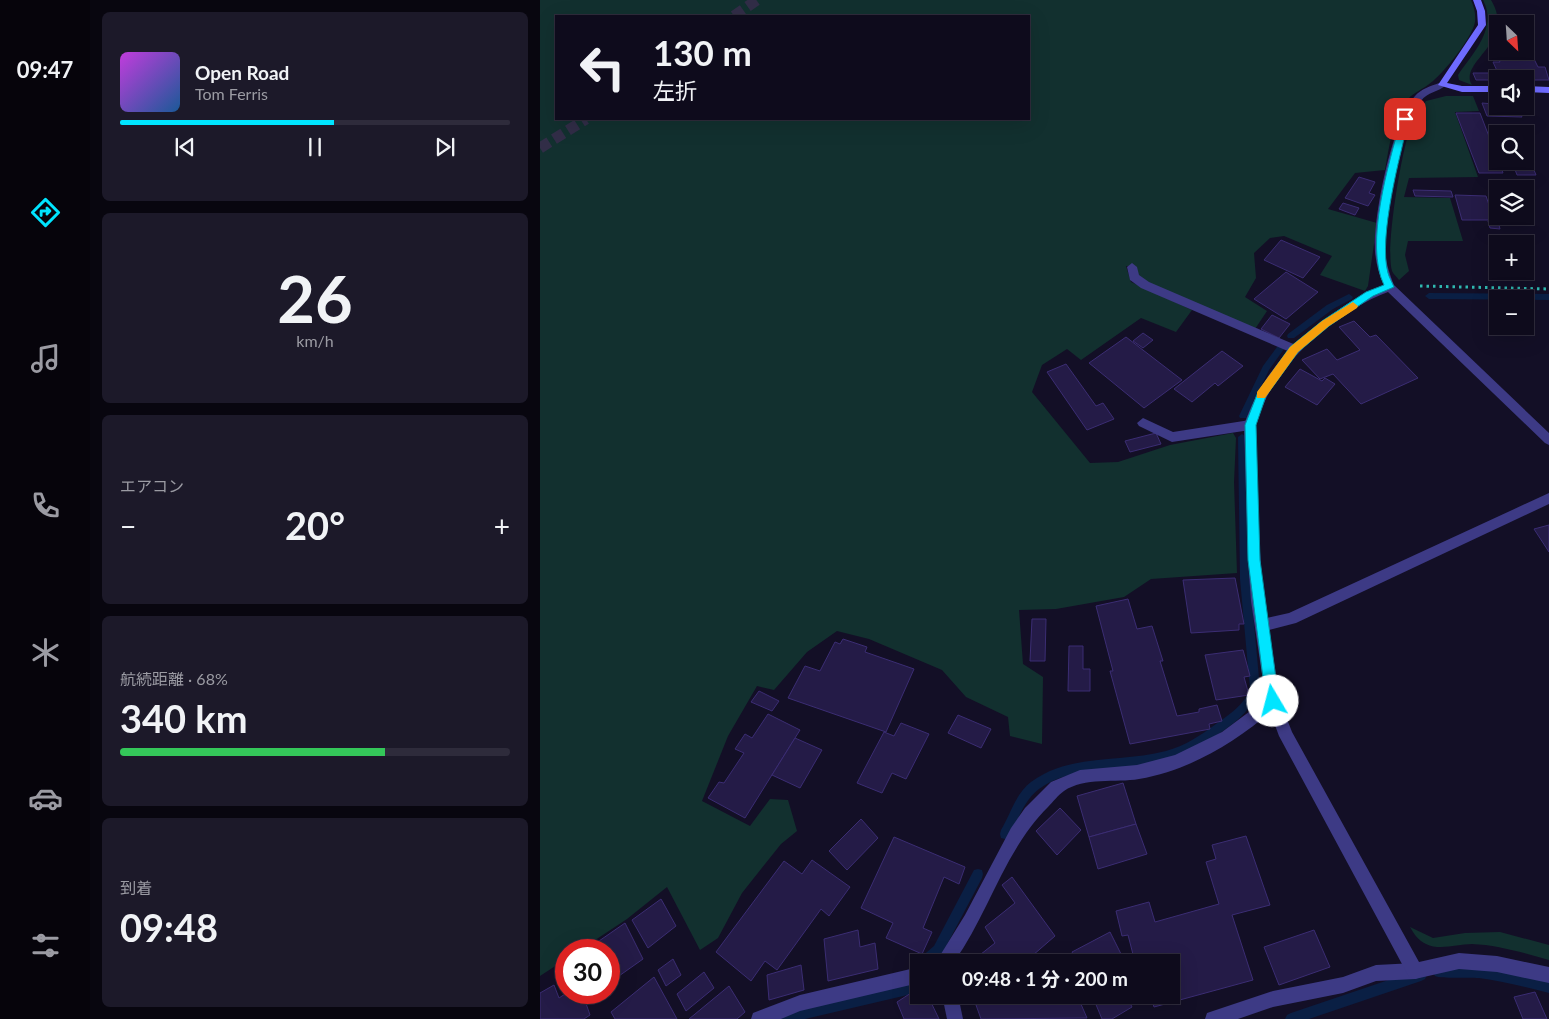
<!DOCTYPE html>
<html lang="ja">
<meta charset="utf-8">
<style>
:root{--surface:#0e0b1c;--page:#1c1929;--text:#f1f3f6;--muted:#9b9ba3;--line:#2e2b3b;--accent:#00e5ff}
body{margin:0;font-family:Lato,"Noto Sans JP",sans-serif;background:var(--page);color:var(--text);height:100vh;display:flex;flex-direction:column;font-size:19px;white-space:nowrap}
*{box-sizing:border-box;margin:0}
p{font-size:16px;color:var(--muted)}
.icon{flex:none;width:28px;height:28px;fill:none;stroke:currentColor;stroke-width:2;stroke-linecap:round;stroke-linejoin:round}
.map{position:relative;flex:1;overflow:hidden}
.side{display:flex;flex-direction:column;gap:12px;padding:12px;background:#08060f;width:450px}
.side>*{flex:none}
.hud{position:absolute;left:15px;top:15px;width:475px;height:105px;border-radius:0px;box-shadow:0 5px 20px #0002,0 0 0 1px var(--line);background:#0e0b1c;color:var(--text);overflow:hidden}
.needle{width:32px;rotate:155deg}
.tools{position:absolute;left:949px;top:15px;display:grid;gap:10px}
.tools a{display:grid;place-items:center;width:45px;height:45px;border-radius:0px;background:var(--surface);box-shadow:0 5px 20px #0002,0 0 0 1px var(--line);font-size:25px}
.speed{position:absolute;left:15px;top:939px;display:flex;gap:10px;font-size:25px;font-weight:700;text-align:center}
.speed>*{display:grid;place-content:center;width:65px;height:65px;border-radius:50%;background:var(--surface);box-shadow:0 5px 20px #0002,0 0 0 1px var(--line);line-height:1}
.speed .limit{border:8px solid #d22;background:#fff;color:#111}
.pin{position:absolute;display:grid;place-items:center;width:42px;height:42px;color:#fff;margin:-21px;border-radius:10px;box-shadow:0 2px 8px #0006}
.me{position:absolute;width:55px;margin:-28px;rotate:352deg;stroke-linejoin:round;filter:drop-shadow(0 0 4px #0008)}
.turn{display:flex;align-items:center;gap:18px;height:105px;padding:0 15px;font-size:22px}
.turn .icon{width:65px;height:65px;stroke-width:2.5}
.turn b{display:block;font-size:35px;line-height:42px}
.big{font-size:38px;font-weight:700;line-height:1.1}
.side .card{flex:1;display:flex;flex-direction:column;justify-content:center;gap:8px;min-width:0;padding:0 18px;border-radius:8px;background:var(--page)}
.side .dial{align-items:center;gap:0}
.dial b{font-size:65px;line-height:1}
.song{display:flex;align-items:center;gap:15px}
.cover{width:60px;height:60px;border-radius:8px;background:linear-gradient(135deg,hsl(290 70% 55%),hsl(210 70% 35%))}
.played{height:5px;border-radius:2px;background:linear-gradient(90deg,var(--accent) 55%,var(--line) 55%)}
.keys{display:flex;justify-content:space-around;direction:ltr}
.heat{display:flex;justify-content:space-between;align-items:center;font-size:28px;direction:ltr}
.charge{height:8px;border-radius:4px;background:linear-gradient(90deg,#34c759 68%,var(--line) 0)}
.trip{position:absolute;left:370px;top:954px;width:270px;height:50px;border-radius:0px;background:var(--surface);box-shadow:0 5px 20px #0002,0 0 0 1px var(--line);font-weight:700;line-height:50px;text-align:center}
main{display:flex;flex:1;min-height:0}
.dock{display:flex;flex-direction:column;width:90px;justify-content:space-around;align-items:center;background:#06040b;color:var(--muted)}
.dock .icon{width:35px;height:35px}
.dock .current{color:var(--accent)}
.dock b{font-size:22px;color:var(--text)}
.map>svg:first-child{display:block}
</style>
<main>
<nav class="dock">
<b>09:47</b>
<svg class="icon current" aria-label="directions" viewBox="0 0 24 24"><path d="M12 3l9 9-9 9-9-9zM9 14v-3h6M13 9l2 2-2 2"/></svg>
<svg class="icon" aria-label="music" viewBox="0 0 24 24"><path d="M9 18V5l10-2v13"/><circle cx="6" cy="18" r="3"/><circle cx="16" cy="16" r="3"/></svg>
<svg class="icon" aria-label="phone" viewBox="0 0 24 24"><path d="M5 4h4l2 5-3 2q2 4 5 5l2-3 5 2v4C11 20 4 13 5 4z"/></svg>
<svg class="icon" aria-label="climate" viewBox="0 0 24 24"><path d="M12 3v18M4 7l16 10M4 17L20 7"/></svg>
<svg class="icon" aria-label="car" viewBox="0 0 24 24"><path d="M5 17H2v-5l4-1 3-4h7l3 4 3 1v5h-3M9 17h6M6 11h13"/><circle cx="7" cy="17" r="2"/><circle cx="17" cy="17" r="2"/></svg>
<svg class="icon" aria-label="filters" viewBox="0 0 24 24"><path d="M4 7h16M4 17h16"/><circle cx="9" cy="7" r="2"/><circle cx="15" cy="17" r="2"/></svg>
</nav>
<section class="side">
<div class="card">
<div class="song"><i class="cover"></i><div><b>Open Road</b><p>Tom Ferris</p></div></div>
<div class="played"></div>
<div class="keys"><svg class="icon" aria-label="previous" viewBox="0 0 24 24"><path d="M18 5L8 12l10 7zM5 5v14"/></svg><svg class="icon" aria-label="pause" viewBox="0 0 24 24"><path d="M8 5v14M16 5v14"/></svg><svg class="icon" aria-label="next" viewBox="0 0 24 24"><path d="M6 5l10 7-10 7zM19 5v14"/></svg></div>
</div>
<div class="card dial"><b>26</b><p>km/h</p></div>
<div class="card"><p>エアコン</p>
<div class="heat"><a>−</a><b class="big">20°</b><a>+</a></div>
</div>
<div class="card"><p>航続距離 · 68%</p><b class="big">340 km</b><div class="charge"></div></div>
<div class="card"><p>到着</p><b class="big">09:48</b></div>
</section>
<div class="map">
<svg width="1009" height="1019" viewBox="0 0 1009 1019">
<rect width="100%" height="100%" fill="#130f26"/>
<g fill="#12302f" fill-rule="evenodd">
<path d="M0,0H931C934,7 936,14 935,22C932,38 905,71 893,81C883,90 872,92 864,104C852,123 849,148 845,170L815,173L788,209L837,223L828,286L825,291L780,275L792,256L744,236L730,238L714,253L716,278L705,297L727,311L715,329L607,283L598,276L595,266H586L591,282L652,310L636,332L601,318L541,360L527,349L502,365L492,392L550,463L578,462L630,445L693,433L696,438L694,482L697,573L611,579L584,597L516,609L479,610L483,664L503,677L502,744L470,736L468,717L426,697L402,670L329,639L297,631L267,652L234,690L217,686L188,736L162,801L210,826L230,799L248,800L257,831L241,844L202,893L178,938L160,950L127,887L87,919L40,950H26V959L0,976ZM16,16H489V119H16Z"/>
<path d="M943,0H951C977,43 918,61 932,85L919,80L918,75C933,53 958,28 943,0Z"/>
<path d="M906,96H933L939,111L915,112L938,177L869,178L864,197L910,198L923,241H868L865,255L869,271L859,280C857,277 853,274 852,271C845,248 862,147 872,123C875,115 881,108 886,101Z"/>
<path d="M870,927L893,938L925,933L960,932L1009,945V960C984,953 958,945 932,944C917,944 900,951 886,944C878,940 874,934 870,927Z"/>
</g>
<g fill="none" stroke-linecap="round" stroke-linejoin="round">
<g fill="#0a1f44" fill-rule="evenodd">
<path d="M889,293L1009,294V300L889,299L885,296Z"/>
<path d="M809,294L813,297L812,299L793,309L754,338H748L747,336L748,334L787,305Z"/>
<path d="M740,346L744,349L729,370L706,418H700L699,416L723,366L737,347Z"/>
<path d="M702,434L706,437L710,579L720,689C712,708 699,720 683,731C660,747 637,760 610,765C573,771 531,766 499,789C484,800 477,822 469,838L465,839L461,838L460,834L461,830C470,815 476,793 491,782C530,753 582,763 626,751C645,746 661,735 676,724C690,714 704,705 710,689L700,579L698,437Z"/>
<path d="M438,869L442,870L443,874L442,878L402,954L392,962L379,963L380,958L394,946L434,870Z"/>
<path d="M913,965L954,969L1009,981V993C986,987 962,981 939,978C928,977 902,979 895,976L893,972L895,968Z"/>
<path d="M881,969L885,971L887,975L885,979L881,981L769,1019H745L747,1015L751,1013Z"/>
<path d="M376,981L379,982V992L376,993L265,1019H242L244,1015L261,1008Z"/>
</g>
</g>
<g fill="#241b47" stroke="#3b2d73">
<path d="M956,53H991L998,67H1005L1009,80H936L933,73H958L953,62H960Z"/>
<path d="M942,103L977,106L982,117L947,116Z"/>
<path d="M916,113H940L963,173H939Z"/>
<path d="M959,127L977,128L979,134H961Z"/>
<path d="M985,148L996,175H977L972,161H985Z"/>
<path d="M819,177L835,182L829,193L835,195L828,206L805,198Z"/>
<path d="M873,190L911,191L913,197L875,196Z"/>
<path d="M915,195L946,196L954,220H922Z"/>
<path d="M803,203L819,208L815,215L799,209Z"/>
<path d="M948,221H958L960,229L950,228Z"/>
<path d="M741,240L780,257L763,278L724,260Z"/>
<path d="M746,272L778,292L746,319L714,299Z"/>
<path d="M732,315L750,324L739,338L721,329Z"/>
<path d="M814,321L830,337L836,335L878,378L821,404L793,374L780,379L762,360L787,349L797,360L820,350L799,327Z"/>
<path d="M603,333L613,340L603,348L593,341Z"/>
<path d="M586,337L642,380L604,408L549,363Z"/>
<path d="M682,351L703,366L678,386L675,383L652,402L634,389Z"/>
<path d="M526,364L556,406L563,403L574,419L547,430L507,372Z"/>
<path d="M760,369L782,381L785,378L795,384L777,405L745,387Z"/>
<path d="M616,433L621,444L590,452L585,441Z"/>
<path d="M1009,525V552L994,529Z"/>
<path d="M695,578L704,624H699V630L651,633L643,580Z"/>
<path d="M588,599L597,629L612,626L623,661H620L637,716L659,712V709L677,705L682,721L669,724L670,729L590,744L570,671H573L556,606Z"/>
<path d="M492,619H506L505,661H490Z"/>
<path d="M303,639L327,647L325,652L374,669L346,732L248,698L265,666L280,671L295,642L300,644Z"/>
<path d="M529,646H543V669H550V691H528Z"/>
<path d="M703,650L710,676L704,677L709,695L676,700L665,655Z"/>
<path d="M219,691L239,701L232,711L211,702Z"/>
<path d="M228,714L260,730L205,818L168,798L179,782L184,783L204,753L195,749L205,734L212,738Z"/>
<path d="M418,715L451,729L441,748L408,733Z"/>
<path d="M361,723L389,734L366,779L352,773L342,793L317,783L344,732L354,736Z"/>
<path d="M255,738L282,750L260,788L232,775Z"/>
<path d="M583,783L596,824L549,837L537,796Z"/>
<path d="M520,808L541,830L517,855L496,831Z"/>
<path d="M321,819L338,838L307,870L289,851Z"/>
<path d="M596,824L607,854L558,869L549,837Z"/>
<path d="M706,836L730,905L692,915L713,980L614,1007L610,995H631V962H595L588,935L582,936L576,911L609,902L615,922L679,904L666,862L676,859L672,845Z"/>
<path d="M354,837L425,867L419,884L404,877L383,928L392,932L382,954L346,938L353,923L321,908Z"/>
<path d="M272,860L310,887L289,916L281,909L237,970L225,961L211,981L176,952L244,861L262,874Z"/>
<path d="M472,877L515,936L485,962H431L455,943L445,927L475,903L462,885Z"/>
<path d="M121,899L136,926L108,948L92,920Z"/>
<path d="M85,923L103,959L69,983V950H46Z"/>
<path d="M318,930L320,947L335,943L338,969L288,981L284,939Z"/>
<path d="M774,930L790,967L739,985L724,947Z"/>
<path d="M570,932L585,962H537L532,952Z"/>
<path d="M133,959L141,975L126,986L118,970Z"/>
<path d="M261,965L264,990L229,1000L227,975Z"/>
<path d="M164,972L174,988L146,1011L137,994Z"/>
<path d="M114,977L137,1019H75L71,1012Z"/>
<path d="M14,985L19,998L28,992H42L50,1015L44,1019H0V993Z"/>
<path d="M189,986L205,1012L197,1019H149Z"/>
<path d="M995,992L1007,1019H983L974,997Z"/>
<path d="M371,993L376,1003L388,996L399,1019H364L357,1002Z"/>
<path d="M456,995H537L547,1018L441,1019L436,1005Z"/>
<path d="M552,995H586L592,1007L572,1019H562Z"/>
</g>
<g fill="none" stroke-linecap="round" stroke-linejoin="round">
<g stroke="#312d47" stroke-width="11" stroke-dasharray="11 5.5" stroke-linecap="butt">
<path d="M194,16L217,0"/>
<path d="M0,148L46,119"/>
</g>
<path stroke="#2fb8b0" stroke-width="3" stroke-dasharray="2.5 4" stroke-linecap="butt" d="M880,286L1009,289"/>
<g fill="#3d3a85" fill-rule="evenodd">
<path d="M592,263L597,267L599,275L609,282L758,346L760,349L758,352H750L601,288L590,280L587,267Z"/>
<path d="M603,418L633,432L710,420L716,425L710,430L632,442L599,426L597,423Z"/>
<path d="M733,694L738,696L740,701L738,706C697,741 652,770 599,779C576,783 544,777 524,791C518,795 513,802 508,807C464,851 449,913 414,962H396L425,915L471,828L485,808L511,782L540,770L597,765L635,755L682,732Z"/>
<path d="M875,963L881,965L883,971L881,977L875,979L836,981L803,993L733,1007L698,1019H665L667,1013L733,991L803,977L836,965Z"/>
<path d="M379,967V983L260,1011L241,1019H211L213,1013L260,995Z"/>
<path d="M402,995H418L423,1019H407Z"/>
</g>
<path fill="#3d3a85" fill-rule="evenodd" d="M899,83L906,85C899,92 887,92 881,101C860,127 843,218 845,252C846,263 850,275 854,285L1009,433V445L1005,443L848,292C805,308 754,349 731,389C724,401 720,413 716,425C718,489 717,554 727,618L749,613L1009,493V504L756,623L729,630L740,701L752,732L879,962L919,953L957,956L1009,967V983L957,972L919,969L875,979L869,977L739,736L726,701L711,601L708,560L704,425C721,376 751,342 794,313C810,302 826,291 844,285C839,275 836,263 835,252C833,216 852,123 875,96C881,89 891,86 899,83Z"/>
<g fill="#6f6bff" fill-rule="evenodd">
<path d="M933,0H941L945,11L946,25L907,83L922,86H958V92H922L898,85L938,25L937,11Z"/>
<path d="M985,86L1009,87V93L985,92Z"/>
</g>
</g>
<path fill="#00e5ff" stroke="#0095a6" d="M865,116L869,119C860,155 838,238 848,273C849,277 852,282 854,287L833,296L789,326L758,352L726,396L716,425L720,560L739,701L737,705L733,707L728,705L726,701L708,560L705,425L718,392L750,347L782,321L826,292L844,285C824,244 849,163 861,119Z"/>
<path fill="#f59e0b" d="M813,302L818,306L817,308L789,326L758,352L725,398H717V392L750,347L782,321Z"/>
</svg>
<div class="tools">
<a><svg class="needle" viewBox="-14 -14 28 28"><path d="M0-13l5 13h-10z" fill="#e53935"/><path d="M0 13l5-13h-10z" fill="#9b9ba3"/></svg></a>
<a><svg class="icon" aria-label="sound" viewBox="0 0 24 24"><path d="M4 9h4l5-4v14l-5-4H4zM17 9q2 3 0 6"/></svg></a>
<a><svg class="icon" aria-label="search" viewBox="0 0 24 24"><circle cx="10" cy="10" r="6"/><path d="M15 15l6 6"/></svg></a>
<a><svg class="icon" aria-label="layers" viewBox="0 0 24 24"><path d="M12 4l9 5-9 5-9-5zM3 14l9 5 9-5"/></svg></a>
<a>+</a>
<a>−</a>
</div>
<div class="speed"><div class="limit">30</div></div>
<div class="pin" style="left:865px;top:119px;background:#d93025"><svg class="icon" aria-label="arrive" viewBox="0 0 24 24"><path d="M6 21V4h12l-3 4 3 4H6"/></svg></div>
<svg class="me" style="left:733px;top:701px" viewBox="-20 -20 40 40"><circle r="19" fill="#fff"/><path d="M0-13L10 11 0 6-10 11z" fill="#00e5ff"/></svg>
<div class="trip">09:48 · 1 分 · 200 m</div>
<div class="hud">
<div class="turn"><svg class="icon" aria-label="left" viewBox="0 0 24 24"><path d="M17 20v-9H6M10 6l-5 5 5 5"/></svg><div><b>130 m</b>左折</div></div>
</div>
</div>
</main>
